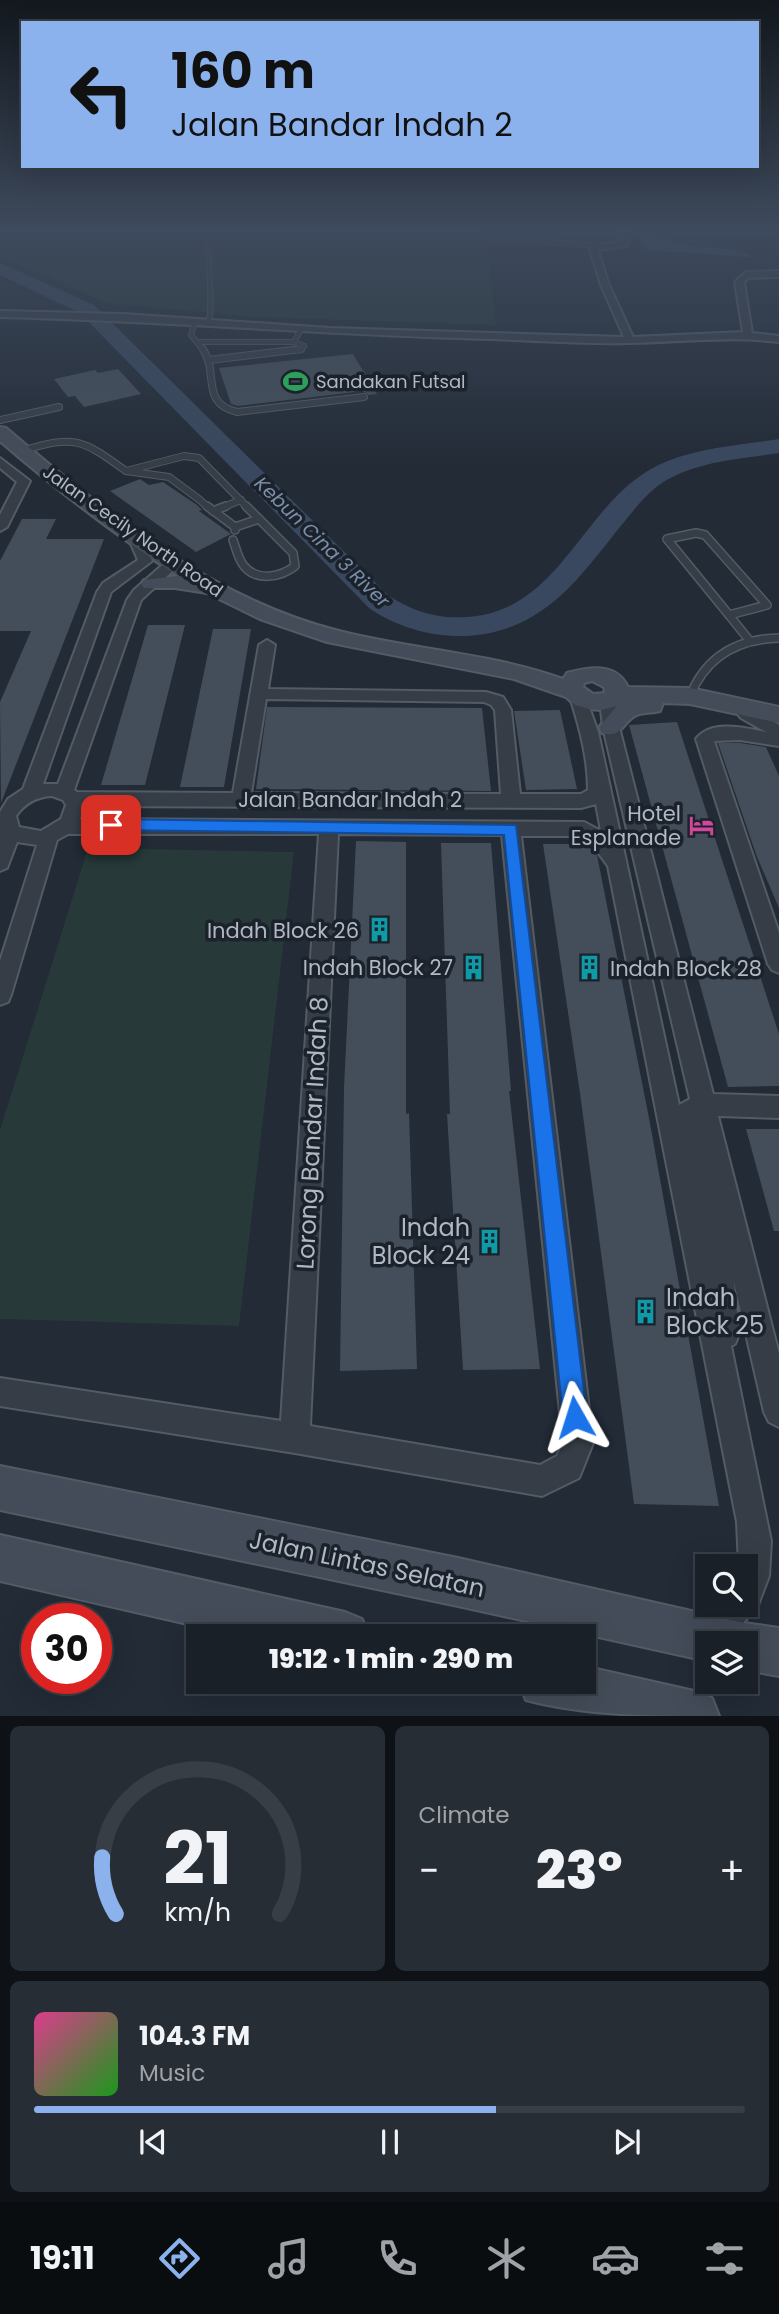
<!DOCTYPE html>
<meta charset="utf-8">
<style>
:root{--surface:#1a2028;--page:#272d34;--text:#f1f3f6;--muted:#9fa3a8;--line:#383e45;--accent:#8bb2ed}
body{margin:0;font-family:Poppins,sans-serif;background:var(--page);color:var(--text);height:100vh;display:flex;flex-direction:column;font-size:26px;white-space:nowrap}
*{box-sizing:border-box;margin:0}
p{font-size:23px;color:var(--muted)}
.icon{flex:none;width:38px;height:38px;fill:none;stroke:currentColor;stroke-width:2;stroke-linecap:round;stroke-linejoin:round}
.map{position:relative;height:1716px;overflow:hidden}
.panel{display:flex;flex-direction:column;gap:10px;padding:10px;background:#0e1216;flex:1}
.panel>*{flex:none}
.top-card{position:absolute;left:21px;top:21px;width:738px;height:147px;border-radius:0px;box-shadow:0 7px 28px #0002,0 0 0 2px var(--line);background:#8bb2ed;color:#111;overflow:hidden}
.fabs{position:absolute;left:695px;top:1554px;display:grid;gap:14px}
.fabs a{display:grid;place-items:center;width:63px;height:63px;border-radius:0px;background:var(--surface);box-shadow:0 7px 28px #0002,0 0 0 2px var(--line);font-size:35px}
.speed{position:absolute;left:21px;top:1603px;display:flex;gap:14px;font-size:35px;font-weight:700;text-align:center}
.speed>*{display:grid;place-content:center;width:91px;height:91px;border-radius:50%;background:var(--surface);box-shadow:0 7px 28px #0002,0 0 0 2px var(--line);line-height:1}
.speed .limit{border:10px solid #d22;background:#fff;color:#111}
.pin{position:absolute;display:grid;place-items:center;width:60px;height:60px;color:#fff;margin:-30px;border-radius:14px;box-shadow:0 4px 10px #0006}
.me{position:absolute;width:77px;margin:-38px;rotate:354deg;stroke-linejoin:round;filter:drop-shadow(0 0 5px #0008)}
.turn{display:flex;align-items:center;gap:24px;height:147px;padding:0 35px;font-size:32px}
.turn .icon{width:91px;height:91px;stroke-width:2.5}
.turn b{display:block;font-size:49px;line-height:60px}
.big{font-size:52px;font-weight:800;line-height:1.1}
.panel .tile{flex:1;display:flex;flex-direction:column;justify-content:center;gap:10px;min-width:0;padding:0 24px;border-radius:10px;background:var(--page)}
.panel .dial{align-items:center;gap:0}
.dial svg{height:182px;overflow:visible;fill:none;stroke:var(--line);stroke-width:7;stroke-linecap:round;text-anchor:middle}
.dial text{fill:var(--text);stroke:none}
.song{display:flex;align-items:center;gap:21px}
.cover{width:84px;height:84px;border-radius:10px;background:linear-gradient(135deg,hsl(330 70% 55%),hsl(120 70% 35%))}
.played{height:7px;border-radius:4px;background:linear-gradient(90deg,var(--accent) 65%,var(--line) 65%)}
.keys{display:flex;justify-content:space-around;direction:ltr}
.heat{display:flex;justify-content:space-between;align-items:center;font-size:38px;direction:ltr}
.panel .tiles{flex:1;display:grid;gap:10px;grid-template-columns:1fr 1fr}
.tile:last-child{grid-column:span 2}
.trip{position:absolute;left:186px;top:1624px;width:410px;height:70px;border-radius:0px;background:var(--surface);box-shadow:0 7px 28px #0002,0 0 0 2px var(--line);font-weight:800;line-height:70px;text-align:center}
.dock{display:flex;height:112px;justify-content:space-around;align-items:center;background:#0a0d10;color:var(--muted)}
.dock .icon{width:49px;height:49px}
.dock .on{color:var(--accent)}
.dock b{font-size:32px;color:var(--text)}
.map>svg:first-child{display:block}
</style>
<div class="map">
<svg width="779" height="1716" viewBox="0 0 779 1716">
<rect width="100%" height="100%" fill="#222b36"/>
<g fill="#273939">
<path d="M0,228H485L496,325L255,317L106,303L0,256Z"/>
<path d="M88,848L294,852L239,1326L0,1319V1130Z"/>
</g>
<path fill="#39485e" d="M640,236C665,234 674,244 694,247C713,249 737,246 753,257L646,250Z"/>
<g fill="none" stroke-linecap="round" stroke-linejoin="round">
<path fill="#39485e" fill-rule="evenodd" d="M0,263L94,305L389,596C413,611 436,619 464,617C556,614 579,514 646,472C684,448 735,446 779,439V453C741,459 699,461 665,481C647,492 634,510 620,527C576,582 542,632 465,636C431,637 396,627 369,608L80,313L0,275Z"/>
</g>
<g fill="#444e5a">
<path d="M353,354L377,394L369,395L363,391L238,406L231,404L219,368Z"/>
<path d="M118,369L141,394L84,407L75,396L68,397L54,379L95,370L98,373Z"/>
<path d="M140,479L149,485L163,482L197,505L202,510L199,511L231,534L196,552L110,491Z"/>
<path d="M22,519H56L46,539H104L1,803L0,702L31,631H0V561Z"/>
<path d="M148,625H185L145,785H101Z"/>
<path d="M213,629H251L224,787H180Z"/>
<path d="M267,707L482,708L491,791L256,789Z"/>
<path d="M560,710L577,789L526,790L514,711Z"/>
<path d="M677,722L779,1034V1086L728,1087L629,725Z"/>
<path d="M718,743H740L766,747L779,776V908L757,857Z"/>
<path d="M356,841L406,842V1114L409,1113L417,1369L340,1371L344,1088Z"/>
<path d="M441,843H491L511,1091H509L540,1369L463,1370L447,1114H450Z"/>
<path d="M543,844H586L597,855L649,1118L719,1506L634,1504L580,1093Z"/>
<path d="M746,1129H779V1231H774Z"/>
</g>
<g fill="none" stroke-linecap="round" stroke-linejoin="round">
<defs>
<g id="service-far2">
<path d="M494,238L602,246"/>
<path d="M195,321L191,335L204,351"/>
<path d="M209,322C214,291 205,259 210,228"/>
<path d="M197,342H294"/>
<path d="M290,351L301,350L304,346L294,342L301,329"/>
</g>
<g id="service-far1">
<path d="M203,349C219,374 200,403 237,412L364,397"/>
<path d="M209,360L301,349"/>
<path d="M0,420L59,407"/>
<path d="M22,451C75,434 83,440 126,471"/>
<path d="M200,500L169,477L126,471L184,456L199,458L248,508"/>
<path d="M202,502L209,508"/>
<path d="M221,508L241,500"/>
</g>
<g id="service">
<path d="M207,506L235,527V530"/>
<path d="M213,511L226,506"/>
<path d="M235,527L259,519"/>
<path d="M696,533L705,535L767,605L729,615L667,539Z"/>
<path d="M233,540C236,548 238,559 244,566C257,582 281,577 295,566L293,553L246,506"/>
<path d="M729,615L749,640"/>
<path d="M690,696C706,656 737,639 779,638"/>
</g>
<g id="minor">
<path d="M621,228H629L626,246L598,250L609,285L633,337L743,332L735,282L746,272L779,271V277L748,278L744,282L752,333L779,336V342C730,336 680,342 631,343C585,344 539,341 493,339C328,335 165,321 0,317V311L123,314L330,328L624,337L601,285L590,250L593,246L619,242Z"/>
<path d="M0,458L30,481L7,527L0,531V515L17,482L0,468Z"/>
<path d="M135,533L142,537L152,561L111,592L43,784H58L127,600L134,590L168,560H178V566L141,600L74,790L77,792L233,793L259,645L267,640L275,645L268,689L486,692L503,697L511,710L520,794H581L588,790C588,758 580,729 570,697L578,692L584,693L598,732L679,1105L690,1099L603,727L600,701L608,696L616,701L619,727L713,1094L779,1096V1118L718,1116L779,1354V1427L769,1422L764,1412L734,1282L739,1334L735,1344L731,1346L771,1541L769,1576L758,1605L752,1607L748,1617L727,1643H707V1653L698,1650L693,1638L698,1626L715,1605H746V1566H739L737,1522L608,866L594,847L581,836H521L593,1443L579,1478L542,1496L295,1453L0,1406V1378L281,1421L319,834H68L57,840L11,995L8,1002L0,1005V961L37,845L17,842L7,868L0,871V812L8,799L23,789L97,592L103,583L138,560L128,537ZM266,699L484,702L491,705L495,710L501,794L251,793ZM52,796L63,800L66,805L61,819L41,831L19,827L16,816C25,803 36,797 52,796ZM596,804L601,831L584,822L80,819L84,806L581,808ZM338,834L502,835L563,1443L557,1456L540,1465L310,1426Z"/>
<path d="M737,699L779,725V746L740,740L714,741L779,933V973L772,970L768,964L696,739C711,719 745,728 766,732L741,718L729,704Z"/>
</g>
<g id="secondary">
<path d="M0,427L6,428C105,512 211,599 339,631C413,650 491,653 563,679L567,673C589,667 616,662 628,687L690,688L779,707V723L690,704L663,703L660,711C654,713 643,712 637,715C621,722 623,739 602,733L599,727L617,706L601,710L589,709L575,705L566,697L514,679L327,642L260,619L207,593L175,588H144L141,584L144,580L178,576C115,535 57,490 0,441ZM592,681L604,687L605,693L593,694L583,687L584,683Z"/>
<path d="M0,1466L458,1558L744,1623L779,1628V1676L746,1670V1643H707V1661L458,1606L0,1510Z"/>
<path d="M0,1535L345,1612L362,1619L369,1636H240L0,1581Z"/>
<path d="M583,1666L694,1691L712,1698L719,1716C655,1716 586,1716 526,1700L519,1682H583Z"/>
</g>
</defs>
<use href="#service-far2" stroke="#535b64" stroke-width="6"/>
<use href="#service-far1" stroke="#535b64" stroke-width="8"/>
<use href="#service" stroke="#535b64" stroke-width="10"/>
<use href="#minor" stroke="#535b64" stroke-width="4"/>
<use href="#secondary" stroke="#535b64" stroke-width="4"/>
<use href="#service-far2" stroke="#363d46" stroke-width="4.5"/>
<use href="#service-far1" stroke="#363d46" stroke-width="6"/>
<use href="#service" stroke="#363d46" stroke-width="7"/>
<use href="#minor" fill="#363d46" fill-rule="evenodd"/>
<use href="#secondary" fill="#444c59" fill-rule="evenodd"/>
</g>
<linearGradient id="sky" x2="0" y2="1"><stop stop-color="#13181e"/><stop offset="0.49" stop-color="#3e4a5d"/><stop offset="1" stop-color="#3e4a5d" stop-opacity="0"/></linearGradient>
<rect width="779" height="468" fill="url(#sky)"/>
<path fill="#1a73e8" stroke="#114b97" stroke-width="2" d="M111,819L516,825L587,1417L583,1425L575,1429L566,1425L563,1417L504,835L111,830L103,825Z"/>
<defs>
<symbol id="stadium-bare" viewBox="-9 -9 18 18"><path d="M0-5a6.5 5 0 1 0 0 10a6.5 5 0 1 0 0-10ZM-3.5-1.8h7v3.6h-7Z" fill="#2e9e5b" stroke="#1b222b" stroke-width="2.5" paint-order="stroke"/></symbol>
<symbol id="hotel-bare" viewBox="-9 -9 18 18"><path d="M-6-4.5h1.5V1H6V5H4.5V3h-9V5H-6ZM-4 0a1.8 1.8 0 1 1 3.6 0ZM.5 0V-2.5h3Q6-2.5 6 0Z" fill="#d1479c" stroke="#1b222b" stroke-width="2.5" paint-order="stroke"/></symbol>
<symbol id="building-bare" viewBox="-9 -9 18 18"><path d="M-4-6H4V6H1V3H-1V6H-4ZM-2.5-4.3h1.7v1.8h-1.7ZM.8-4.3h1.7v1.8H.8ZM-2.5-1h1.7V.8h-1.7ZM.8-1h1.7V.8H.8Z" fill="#0f9aa8" stroke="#1b222b" stroke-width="2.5" paint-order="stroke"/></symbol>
</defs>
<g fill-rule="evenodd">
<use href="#stadium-bare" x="278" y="364" width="35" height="35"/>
<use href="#hotel-bare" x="684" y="808" width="35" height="35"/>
<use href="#building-bare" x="362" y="912" width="35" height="35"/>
<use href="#building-bare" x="456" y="950" width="35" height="35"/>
<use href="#building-bare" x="572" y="950" width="35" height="35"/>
<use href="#building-bare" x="472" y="1224" width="35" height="35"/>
<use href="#building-bare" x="628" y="1294" width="35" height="35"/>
</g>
<g text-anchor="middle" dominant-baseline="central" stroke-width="7" stroke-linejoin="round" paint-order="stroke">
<g font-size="18" fill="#b0b8c3" stroke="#1b222b" text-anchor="start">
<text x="316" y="381">Sandakan Futsal</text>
</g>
<g font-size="18" fill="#b0b8c3" stroke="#1b222b">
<text transform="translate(133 531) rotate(35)">Jalan Cecily North Road</text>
</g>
<g font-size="19" font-style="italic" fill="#7b8ea9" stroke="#1b222b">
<text transform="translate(322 542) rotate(44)">Kebun Cina 3 River</text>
</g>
<g font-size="21" fill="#b0b8c3" stroke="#1b222b">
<text x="350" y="799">Jalan Bandar Indah 2</text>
</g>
<g font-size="21" fill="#b0b8c3" stroke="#1b222b" text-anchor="end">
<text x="681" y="813">Hotel<tspan x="681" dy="24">Esplanade</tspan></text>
<text x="359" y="930">Indah Block 26</text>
<text x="453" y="967">Indah Block 27</text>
<text x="610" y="968" text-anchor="start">Indah Block 28</text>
</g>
<g font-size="24" fill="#b0b8c3" stroke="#1b222b">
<text transform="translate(312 1133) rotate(-87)">Lorong Bandar Indah 8</text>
<text transform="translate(367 1564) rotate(12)">Jalan Lintas Selatan</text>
</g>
<g font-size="24" fill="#b0b8c3" stroke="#1b222b" text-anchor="end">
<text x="470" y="1227">Indah<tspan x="470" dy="28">Block 24</tspan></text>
<text x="666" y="1297" text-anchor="start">Indah<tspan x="666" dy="28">Block 25</tspan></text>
</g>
</g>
</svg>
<div class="fabs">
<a><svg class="icon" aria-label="search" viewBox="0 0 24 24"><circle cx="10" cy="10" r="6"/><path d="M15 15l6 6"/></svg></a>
<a><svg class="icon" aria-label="layers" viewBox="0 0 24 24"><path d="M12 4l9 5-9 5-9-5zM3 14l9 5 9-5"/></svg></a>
</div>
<div class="speed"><div class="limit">30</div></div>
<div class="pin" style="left:111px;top:825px;background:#d93025"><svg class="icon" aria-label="arrive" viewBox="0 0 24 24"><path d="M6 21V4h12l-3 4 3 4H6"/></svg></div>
<svg class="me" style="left:575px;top:1417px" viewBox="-20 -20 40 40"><path d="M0-17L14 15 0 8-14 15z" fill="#1a73e8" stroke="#fff" stroke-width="4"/></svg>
<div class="trip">19:12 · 1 min · 290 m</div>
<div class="top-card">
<div class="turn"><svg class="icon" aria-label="left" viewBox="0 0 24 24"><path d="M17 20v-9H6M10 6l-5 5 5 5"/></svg><div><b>160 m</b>Jalan Bandar Indah 2</div></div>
</div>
</div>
<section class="panel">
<div class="tiles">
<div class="tile dial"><svg viewBox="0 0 100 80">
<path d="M14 69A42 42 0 1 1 86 69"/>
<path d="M14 69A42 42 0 0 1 8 44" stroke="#8bb2ed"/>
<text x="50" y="56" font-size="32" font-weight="700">21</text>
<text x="50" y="72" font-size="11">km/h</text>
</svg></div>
<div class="tile"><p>Climate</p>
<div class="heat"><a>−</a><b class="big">23°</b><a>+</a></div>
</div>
<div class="tile">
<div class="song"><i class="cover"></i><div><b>104.3 FM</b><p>Music</p></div></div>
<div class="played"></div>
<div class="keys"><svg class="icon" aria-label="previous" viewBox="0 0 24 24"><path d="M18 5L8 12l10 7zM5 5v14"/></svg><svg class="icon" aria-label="pause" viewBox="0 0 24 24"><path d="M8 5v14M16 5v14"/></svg><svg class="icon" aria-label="next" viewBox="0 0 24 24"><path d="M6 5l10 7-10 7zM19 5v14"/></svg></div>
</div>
</div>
</section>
<nav class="dock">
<b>19:11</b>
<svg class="icon on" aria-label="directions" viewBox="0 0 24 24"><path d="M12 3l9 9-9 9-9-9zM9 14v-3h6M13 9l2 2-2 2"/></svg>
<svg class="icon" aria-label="music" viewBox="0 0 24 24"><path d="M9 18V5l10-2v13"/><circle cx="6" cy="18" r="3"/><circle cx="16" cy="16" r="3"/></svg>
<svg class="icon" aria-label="phone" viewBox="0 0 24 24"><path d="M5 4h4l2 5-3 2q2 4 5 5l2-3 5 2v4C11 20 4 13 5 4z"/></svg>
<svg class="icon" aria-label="climate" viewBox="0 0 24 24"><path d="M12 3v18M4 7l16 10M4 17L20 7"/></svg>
<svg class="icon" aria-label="car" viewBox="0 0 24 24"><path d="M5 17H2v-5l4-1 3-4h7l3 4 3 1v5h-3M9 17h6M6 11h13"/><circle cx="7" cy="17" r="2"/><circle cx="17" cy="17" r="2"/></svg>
<svg class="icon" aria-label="filters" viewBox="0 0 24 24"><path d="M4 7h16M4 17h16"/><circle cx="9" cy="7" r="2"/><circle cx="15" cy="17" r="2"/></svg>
</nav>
